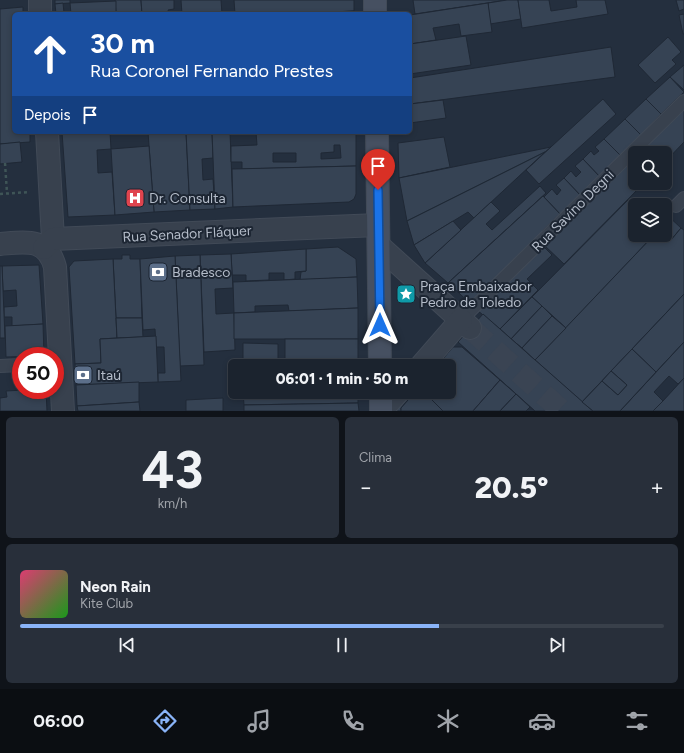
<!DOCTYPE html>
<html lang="pt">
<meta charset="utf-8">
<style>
:root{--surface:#1b232e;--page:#282f3a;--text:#f1f3f6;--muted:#a0a4aa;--line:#39404a;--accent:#8ab4f8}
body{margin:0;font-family:Figtree,sans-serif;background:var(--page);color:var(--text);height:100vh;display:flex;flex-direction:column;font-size:15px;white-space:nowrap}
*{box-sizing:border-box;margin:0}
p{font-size:13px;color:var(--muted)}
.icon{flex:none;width:22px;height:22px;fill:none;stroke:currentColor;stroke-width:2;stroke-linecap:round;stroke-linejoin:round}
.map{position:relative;height:411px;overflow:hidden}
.side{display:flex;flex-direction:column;gap:6px;padding:6px;background:#0f1319;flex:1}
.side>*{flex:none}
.hud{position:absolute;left:12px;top:12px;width:400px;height:122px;border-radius:6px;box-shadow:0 2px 6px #0003,0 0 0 1px var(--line);background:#1a4fa0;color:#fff;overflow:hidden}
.fabs{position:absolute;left:628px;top:146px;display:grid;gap:8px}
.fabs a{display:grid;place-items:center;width:44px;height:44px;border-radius:6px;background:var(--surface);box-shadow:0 2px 6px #0003,0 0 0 1px var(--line);font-size:20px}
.speed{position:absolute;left:12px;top:347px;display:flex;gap:8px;font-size:20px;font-weight:700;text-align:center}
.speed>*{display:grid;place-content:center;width:52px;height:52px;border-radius:50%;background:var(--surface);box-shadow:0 2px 6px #0003,0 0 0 1px var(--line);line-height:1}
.speed .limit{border:6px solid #d22;background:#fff;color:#111}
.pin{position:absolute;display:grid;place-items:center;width:34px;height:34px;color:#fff;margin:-41px -17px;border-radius:50% 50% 50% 0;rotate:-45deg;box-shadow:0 0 4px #0007}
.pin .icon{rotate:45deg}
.me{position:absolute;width:44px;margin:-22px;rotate:0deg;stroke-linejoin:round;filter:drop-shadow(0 0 3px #0008)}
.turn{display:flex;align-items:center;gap:14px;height:84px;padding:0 12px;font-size:18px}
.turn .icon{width:52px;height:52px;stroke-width:2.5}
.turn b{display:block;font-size:28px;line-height:34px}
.then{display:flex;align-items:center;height:38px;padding:0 12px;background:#0003;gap:8px;font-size:15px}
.big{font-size:30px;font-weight:800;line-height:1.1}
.side .widget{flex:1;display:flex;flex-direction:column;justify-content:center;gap:6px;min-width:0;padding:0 14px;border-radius:6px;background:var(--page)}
.side .dial{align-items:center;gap:0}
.dial b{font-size:52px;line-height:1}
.song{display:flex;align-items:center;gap:12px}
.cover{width:48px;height:48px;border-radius:6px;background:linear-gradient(135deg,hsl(340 70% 55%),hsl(120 70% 35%))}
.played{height:4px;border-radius:2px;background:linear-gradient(90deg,var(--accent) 65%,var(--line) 65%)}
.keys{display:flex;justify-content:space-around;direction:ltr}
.heat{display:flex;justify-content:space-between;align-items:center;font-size:22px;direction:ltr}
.side .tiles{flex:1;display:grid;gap:6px;grid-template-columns:1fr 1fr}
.widget:last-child{grid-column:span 2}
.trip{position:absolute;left:228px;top:359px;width:228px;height:40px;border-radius:6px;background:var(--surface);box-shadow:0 2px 6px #0003,0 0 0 1px var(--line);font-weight:800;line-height:40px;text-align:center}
.tab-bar{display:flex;height:64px;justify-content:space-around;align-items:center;background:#0b0e12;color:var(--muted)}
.tab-bar .icon{width:28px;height:28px}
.tab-bar .active{color:var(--accent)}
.tab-bar b{font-size:18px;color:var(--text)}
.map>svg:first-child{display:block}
</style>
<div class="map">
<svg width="684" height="411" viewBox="0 0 684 411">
<rect width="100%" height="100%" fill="#242f3e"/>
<g fill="#364354" stroke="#1f2835" fill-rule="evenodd">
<path d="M55,0H70V3L55,4Z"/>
<path d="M115,0H141L142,14H116Z"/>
<path d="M141,0H174V9L168,10L169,14H142Z"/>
<path d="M181,0H221L222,14H182Z"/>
<path d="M234,0H354V11L290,14H235Z"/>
<path d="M413,0H507L415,14Z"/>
<path d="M507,0H518L521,19L490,24L488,3Z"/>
<path d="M518,0H549L551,11L577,7L576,0H605L608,14L522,28Z"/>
<path d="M676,0H684V9L679,11Z"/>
<path d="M116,1V14H71L70,3Z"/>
<path d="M63,3L64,13H71V14H56L55,4Z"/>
<path d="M488,3L492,32L461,36L459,24L433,28L436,40L410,44V15Z"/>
<path d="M23,7V14H14V132H30V142L0,144V9Z"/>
<path d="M354,11V14H290Z"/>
<path d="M684,14V34H683L679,15Z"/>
<path d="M466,36L471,65L410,74V44Z"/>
<path d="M668,37L681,52L672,60L676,64L655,83L638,65Z"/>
<path d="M611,47L615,77L410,104V78Z"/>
<path d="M684,65V90L670,77Z"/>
<path d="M670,77L684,92L661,114L646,99Z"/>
<path d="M603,99L616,114L539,184L526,170Z"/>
<path d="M646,99L661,114L641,135L625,119Z"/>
<path d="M443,100L446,118L410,123V104Z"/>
<path d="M684,109V142L665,162V153H639Z"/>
<path d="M625,119L641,135L620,155L604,139Z"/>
<path d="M62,132H110L111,149L97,150L98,173L112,172L115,215L68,217Z"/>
<path d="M148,132H186L190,210L154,212Z"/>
<path d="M186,132H212L213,158L202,159L203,180L213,179L215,209L190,210Z"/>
<path d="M212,132H230L233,207L215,209Z"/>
<path d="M256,132H356V166L242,169V162H231V146L257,145ZM334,145H340L341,158L321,159V153L334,152ZM273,153H296V162H273Z"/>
<path d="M444,137L450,167L399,178L398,143Z"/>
<path d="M604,139L620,155L599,176L583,159L591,151L594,155L599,151L595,147Z"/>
<path d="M20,142L22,162L0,164V144Z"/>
<path d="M149,146L154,212L115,215L111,149Z"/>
<path d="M551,147L545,152L407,221L399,178Z"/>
<path d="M545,152L474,218L468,212L414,245L407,221Z"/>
<path d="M635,157V183H644L564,264L544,245Z"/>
<path d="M583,159L599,176L580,195L564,178L571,171L576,177L581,172L575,166Z"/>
<path d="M356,166V194L354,199L349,202L233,207L232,169Z"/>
<path d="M564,178L580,195L560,214L544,197L552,189L557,195L561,190L556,185Z"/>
<path d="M540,186L546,193L448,283L425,263L491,202L500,211L486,224L492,230Z"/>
<path d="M543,196L560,214L542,231L545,234L472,305L448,283Z"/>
<path d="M628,200L635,206V235H654L566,328L532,297Z"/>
<path d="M665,213L681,228L671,240L665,235Z"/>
<path d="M453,221L461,230L425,263L414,245Z"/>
<path d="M681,228L684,230V294L582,402L535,360L654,235H665L671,240Z"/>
<path d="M543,246L552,255L527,279L538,290L500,329L477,310Z"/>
<path d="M338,247L356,259L357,277L300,280L301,272L306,271V249Z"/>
<path d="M306,249V271L295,272V279L284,280V273H269V280L246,281V275H232L231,254Z"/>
<path d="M231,254L233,288L215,289L216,314L234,313L235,350L204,352L200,255Z"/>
<path d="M122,255H130V259H140L142,318H116L113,259H122Z"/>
<path d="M200,255L204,365L180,366L175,256Z"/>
<path d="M175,256L181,381L158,382V373H165L164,347H156L155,329L143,330L140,259Z"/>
<path d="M113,259L117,338L100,339L101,363L75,364L69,267L74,261Z"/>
<path d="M39,265L43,324L12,326V317H4V307L17,306L16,290L3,291L2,266Z"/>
<path d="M0,266H2L5,338H0Z"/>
<path d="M357,277L358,308L289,311L288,305L255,306V312L234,313L233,282Z"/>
<path d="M684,294V342L656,372L632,349Z"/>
<path d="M532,297L542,306L511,339L500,329Z"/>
<path d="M542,306L552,316L522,348L511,339Z"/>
<path d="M358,308V339H234V313Z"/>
<path d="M483,314L593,411H535L458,342Z"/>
<path d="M552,316L566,328L535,360L522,348Z"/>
<path d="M116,318H142L143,337L117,338Z"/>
<path d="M43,324L44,356L6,357L5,326Z"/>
<path d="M156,336L158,382L76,385L75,364L101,363L100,339Z"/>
<rect x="285" y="339" width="73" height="27"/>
<path d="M684,342V378L678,384L669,376L654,392L663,401L653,411H620Z"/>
<path d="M243,343L278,344V366H243Z"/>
<path d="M453,347H462L500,380L473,411H443L424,392H449V366H437Z"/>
<path d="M632,349L656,372L620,411H593L582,402L602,381L618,395L627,385L611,371Z"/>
<path d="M611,371L627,385L618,395L602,381Z"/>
<path d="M684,378V411H653L663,401Z"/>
<path d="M500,380L516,394L500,411H473Z"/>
<path d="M139,382V402L77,406L76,385Z"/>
<path d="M24,390H46L47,411H0V398L7,397L6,391Z"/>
<path d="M243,392H358V403L244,405Z"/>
<path d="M409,392H415L401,408V411H397V406Z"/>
<path d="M415,392H424L443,411H401V408Z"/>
<path d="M516,394L530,407L526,411H500Z"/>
<path d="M223,398V411H186V400Z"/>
<path d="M139,402L140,411H78L77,406Z"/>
<path d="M358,403L359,411H244V405Z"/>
</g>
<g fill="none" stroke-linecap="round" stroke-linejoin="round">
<path stroke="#3a4453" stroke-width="22" stroke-dasharray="22 11" stroke-linecap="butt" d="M470,328L562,411"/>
<defs>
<g id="lane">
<path d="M676,206L684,198"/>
<path d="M461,320L684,101"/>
<path d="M0,366L21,365"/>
</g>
<g id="street">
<path d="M40,0V14"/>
<path d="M47,132L53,239"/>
<path d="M0,244C25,242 47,237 55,267L63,411"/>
<path d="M379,246L470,328"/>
<path d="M44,248L53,239L378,225"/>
<path d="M421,366L461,320"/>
<path d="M381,411L398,392"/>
</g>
<g id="secondary">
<path d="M375,0V14"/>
<path d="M377,132L380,366"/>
<path d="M381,392V411"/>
</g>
</defs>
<use href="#lane" stroke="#414a57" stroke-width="14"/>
<use href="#street" stroke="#414a57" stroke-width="24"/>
<use href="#secondary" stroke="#414a57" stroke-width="24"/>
<g stroke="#3f5557" stroke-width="2.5" stroke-dasharray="3 3" stroke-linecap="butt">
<path d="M5,163L7,193"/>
<path d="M0,194L30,192"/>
</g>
<use href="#lane" stroke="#38414e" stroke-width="12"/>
<use href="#street" stroke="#38414e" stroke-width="22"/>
<use href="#secondary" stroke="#465061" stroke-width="22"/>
</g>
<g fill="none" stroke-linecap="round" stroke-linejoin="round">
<defs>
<path id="route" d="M378,190L380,325"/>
</defs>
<use href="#route" stroke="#114b97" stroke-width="10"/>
<use href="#route" stroke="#1a73e8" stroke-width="7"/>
</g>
<defs>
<symbol id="hospital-square" viewBox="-11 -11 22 22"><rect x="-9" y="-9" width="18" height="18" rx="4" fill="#e0444e" stroke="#1d2633"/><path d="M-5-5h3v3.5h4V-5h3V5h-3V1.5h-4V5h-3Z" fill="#fff"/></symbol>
<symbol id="bank-square" viewBox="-11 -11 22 22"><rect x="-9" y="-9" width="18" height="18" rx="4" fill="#5c6f8a" stroke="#1d2633"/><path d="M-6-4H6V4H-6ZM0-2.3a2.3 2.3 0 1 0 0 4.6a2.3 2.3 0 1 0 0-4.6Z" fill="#fff"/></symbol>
<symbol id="sight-square" viewBox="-11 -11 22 22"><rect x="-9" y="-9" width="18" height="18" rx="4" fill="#0f9aa8" stroke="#1d2633"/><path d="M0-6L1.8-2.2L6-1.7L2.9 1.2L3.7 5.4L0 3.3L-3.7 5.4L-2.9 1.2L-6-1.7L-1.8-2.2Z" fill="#fff"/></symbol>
</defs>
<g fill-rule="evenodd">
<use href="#hospital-square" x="124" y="187" width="22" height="22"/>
<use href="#bank-square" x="147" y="261" width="22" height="22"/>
<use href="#sight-square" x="395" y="283" width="22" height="22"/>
<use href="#bank-square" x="72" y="364" width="22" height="22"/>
</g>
<g text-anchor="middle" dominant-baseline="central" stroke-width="4" stroke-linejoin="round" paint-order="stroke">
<g font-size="14" fill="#b4bcc9" stroke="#1d2633" text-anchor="start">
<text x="149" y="198">Dr. Consulta</text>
<text x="172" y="272">Bradesco</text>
<text x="420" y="286">Praça Embaixador<tspan x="420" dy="16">Pedro de Toledo</tspan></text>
<text x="97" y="375">Itaú</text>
</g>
<g font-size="14" fill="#b4bcc9" stroke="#1d2633">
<text transform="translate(573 211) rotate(-45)">Rua Savino Degni</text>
<text transform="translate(187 234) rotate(-3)">Rua Senador Fláquer</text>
</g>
</g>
</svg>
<div class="fabs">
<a><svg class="icon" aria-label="search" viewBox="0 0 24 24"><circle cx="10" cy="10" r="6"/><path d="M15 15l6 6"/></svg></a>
<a><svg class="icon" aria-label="layers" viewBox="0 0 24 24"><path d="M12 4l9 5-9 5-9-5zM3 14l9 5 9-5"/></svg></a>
</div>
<div class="speed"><div class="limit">50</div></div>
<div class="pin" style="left:378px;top:190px;background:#d93025"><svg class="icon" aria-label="arrive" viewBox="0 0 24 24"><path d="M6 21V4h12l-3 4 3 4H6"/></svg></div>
<svg class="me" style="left:380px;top:325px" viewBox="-20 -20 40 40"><path d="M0-17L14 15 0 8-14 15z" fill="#1a73e8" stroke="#fff" stroke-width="4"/></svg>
<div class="trip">06:01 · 1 min · 50 m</div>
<div class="hud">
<div class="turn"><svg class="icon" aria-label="ahead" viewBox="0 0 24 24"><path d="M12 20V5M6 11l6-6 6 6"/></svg><div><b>30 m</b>Rua Coronel Fernando Prestes</div></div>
<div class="then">Depois<svg class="icon" aria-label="arrive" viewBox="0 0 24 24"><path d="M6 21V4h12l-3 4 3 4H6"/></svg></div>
</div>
</div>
<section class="side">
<div class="tiles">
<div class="widget dial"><b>43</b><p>km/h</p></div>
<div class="widget"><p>Clima</p>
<div class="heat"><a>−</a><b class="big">20.5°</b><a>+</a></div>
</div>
<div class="widget">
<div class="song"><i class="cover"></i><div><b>Neon Rain</b><p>Kite Club</p></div></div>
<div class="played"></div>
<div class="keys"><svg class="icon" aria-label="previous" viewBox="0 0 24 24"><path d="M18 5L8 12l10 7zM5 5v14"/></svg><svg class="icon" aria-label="pause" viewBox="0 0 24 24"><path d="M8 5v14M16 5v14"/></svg><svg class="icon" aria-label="next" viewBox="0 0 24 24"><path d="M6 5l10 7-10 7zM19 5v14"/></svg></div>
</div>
</div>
</section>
<nav class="tab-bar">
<b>06:00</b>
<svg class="icon active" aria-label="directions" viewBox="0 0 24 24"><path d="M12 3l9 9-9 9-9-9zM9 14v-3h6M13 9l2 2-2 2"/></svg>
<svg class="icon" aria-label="music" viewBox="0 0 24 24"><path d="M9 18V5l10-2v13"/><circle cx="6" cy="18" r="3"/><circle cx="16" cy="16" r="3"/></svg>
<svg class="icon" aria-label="phone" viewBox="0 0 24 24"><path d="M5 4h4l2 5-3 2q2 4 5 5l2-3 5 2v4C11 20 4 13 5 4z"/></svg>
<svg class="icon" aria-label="climate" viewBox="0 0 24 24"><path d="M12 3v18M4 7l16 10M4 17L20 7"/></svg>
<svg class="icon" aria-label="car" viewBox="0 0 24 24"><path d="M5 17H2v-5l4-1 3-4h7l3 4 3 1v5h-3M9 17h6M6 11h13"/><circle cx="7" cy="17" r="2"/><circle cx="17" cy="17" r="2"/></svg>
<svg class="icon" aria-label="filters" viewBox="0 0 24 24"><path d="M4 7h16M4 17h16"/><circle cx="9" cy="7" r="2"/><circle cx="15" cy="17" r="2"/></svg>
</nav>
